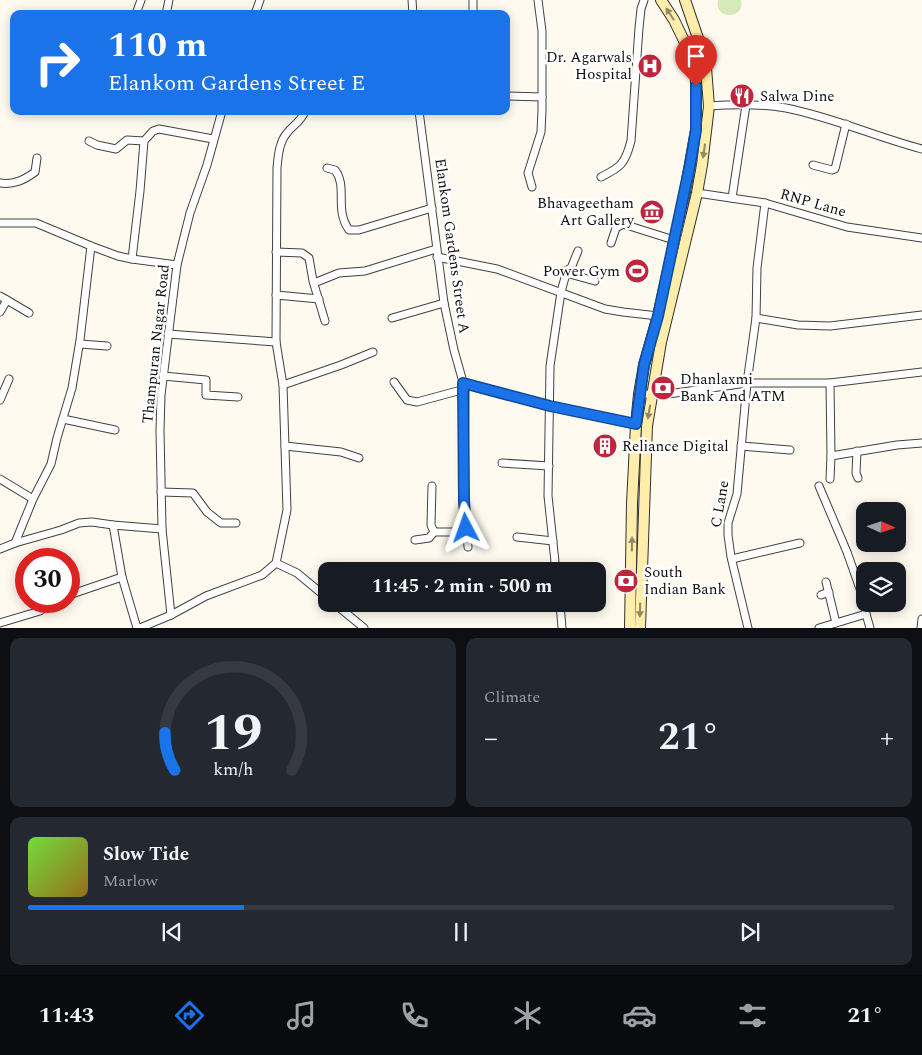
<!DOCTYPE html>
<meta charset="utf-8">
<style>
:root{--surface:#171b24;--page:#242831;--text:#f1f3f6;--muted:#9ea1a6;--line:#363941;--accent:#1a73e8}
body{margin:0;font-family:Spectral,serif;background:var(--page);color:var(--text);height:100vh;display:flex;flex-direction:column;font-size:19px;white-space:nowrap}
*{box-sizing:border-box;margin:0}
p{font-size:16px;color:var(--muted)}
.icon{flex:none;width:28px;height:28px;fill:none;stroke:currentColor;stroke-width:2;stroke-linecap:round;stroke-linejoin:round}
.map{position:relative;height:628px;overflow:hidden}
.panel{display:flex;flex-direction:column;gap:10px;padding:10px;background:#0d0f14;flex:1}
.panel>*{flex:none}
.top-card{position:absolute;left:10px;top:10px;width:500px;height:105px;border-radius:10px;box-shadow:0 2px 12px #0003;background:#1a73e8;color:#fff;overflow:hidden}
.needle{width:32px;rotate:93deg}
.tools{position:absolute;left:856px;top:502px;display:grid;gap:10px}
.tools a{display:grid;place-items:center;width:50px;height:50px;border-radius:10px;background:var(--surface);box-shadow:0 2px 12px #0003;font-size:25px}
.speed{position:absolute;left:15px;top:548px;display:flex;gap:10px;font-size:25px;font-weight:700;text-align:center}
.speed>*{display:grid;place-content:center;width:65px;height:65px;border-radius:50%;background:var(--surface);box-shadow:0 2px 12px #0003;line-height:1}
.speed .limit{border:8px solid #d22;background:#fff;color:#111}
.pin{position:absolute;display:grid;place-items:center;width:42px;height:42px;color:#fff;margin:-51px -21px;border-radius:50% 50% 50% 0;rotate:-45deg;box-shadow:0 0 5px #0007}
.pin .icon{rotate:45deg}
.me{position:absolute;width:55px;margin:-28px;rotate:356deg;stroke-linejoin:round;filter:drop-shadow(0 0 4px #0008)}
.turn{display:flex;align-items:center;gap:18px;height:105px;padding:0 15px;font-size:22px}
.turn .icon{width:65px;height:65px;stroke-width:2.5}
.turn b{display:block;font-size:35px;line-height:42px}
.big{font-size:38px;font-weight:700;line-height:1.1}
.panel .tile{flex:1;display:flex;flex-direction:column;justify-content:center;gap:8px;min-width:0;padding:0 18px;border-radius:10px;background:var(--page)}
.panel .dial{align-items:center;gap:0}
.dial svg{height:130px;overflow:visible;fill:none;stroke:var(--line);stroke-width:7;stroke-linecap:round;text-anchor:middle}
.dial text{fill:var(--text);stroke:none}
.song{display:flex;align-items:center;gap:15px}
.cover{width:60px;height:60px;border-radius:8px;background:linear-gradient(135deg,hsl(100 70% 55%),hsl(40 70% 35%))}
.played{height:5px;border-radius:2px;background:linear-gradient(90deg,var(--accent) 25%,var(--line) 25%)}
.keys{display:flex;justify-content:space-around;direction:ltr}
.heat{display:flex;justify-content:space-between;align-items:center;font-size:28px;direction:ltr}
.panel .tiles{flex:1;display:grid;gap:10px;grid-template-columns:1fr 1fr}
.tile:last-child{grid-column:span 2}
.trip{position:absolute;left:318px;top:562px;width:288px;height:50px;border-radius:10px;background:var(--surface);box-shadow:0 2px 12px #0003;font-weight:700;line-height:50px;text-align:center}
.menu{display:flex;height:80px;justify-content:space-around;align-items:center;background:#090b0e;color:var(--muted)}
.menu .icon{width:35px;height:35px}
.menu .current{color:var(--accent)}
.menu b{font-size:22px;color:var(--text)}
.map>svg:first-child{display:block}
</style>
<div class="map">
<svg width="922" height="628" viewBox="0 0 922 628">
<rect width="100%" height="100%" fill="#fffaef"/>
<path fill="#d6e9b9" d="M718,0H741C746,20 713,20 718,0Z"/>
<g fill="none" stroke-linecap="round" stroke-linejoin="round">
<defs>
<g id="minor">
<path d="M412,0L413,14"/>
<path d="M136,14L141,0"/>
<path d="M166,14L169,0"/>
<path d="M255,14L260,0"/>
<path d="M473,14V0"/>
<path d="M506,96L542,97"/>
<path d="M709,106C734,104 761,104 786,108C832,117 876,137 922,149"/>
<path d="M419,111L444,303L454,350L465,389L464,501L468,547"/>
<path d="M89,141L97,145L116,149L127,140L144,141"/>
<path d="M813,165L832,170L835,169L846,124"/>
<path d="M327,168L335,170C348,187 334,209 349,230H359L432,208"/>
<path d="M601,177C621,167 625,164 631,141L639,28L641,9L644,0"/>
<path d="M0,183C14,185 24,180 35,172L37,158"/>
<path d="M532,187L528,173L541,132L542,110V31L538,0"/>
<path d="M697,193L765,203L847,227L922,238"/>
<path d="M732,198L746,105"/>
<path d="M0,223H36L91,246L118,256L132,259L177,265"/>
<path d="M611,243L616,228L623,224L674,240"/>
<path d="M276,252L302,253L309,258L313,281L325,321"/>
<path d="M437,257L497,269L605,309L623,312L658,316"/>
<path d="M132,259L140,191L144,141L153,131L159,129L213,139"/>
<path d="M566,273L595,281"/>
<path d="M314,283L339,273L365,271L436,249"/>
<path d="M276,295L319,299"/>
<path d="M0,296L29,313"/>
<path d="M0,312L7,300"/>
<path d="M392,318L444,303"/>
<path d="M756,318L798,325L830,326L922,315"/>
<path d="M168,334L276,342"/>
<path d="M80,344L107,346"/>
<path d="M163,376L206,380V395L238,397"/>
<path d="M394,382L407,400L417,402L465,389"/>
<path d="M463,383L550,406L636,425"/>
<path d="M830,383L831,456L897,445L922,443"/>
<path d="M283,385L341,365L373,352"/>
<path d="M639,394H668L747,383H830L922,372"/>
<path d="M0,400L9,379"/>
<path d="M63,419L115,430"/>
<path d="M285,446L341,452L359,458"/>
<path d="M741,446L790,450"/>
<path d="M857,451L856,473L858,478"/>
<path d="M502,463L549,466"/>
<path d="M0,479L33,499"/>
<path d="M830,479L831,456"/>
<path d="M432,486L431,525L434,532"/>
<path d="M161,492L193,493L207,512L221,523H236"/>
<path d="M113,525L122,577L137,628"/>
<path d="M517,537L553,541"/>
<path d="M415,540L429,538L434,532H467"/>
<path d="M15,543L61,530L79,523L92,522L113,525L162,529"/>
<path d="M0,549L15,543L33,499L51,464L57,438L72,388L80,340L91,246"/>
<path d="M732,559L800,543"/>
<path d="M276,563L297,573L326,597"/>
<path d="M556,571L548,496L550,366L561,292L567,270L571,268L578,251"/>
<path d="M826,582L836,623"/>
<path d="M69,595L122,577"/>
<path d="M821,595L829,592"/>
<path d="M335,604L364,628"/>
<path d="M560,604L562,628"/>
<path d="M866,614L870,628"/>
<path d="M171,615L162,529L160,430L161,395L177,265L190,213L207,165L222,111"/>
<path d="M0,623L40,611L53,601"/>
<path d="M140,628L171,615L206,596L262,575L276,563L287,510L283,385L276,342L277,168C278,157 279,142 287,133C293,125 301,122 305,111"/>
<path d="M748,628L731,557L728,535V523L737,494L747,383L756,318L757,268L765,203"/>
<path d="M819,628L866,614L865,603L847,552L819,486"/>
<path d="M921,628L922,619"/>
</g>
<g id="secondary">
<path d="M630,628L632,503L636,425L639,394L644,365L658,316L683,203L696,130V75L690,53L674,20L661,0"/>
<path d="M640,628L647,426L661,342L697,193L702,165L709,106L706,68L702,50L685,0"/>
</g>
</defs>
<use href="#minor" stroke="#414141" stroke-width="9"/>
<use href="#secondary" stroke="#303030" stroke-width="12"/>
<use href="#minor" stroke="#fff" stroke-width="7"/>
<use href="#secondary" stroke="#feedab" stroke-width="10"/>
</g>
<defs><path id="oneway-solid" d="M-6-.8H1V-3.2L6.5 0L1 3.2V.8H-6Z" transform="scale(1.25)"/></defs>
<g fill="#928964">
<use href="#oneway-solid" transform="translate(670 14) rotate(-123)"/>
<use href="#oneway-solid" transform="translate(704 151) rotate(98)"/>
<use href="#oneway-solid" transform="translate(649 412) rotate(99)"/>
<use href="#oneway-solid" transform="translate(632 544) rotate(-89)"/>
<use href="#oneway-solid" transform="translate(640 610) rotate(91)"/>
</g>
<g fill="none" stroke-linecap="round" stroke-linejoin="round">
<defs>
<path id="route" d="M466,528L464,501L463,383L550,406L636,424L644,365L658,316L690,165L696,130V86"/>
</defs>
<use href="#route" stroke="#114b97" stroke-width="12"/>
<use href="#route" stroke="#1a73e8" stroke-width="9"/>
</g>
<defs>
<symbol id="hospital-disc" viewBox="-11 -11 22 22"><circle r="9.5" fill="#be263b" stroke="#fff"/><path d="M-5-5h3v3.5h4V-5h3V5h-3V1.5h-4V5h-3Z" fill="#fff"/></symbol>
<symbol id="restaurant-disc" viewBox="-11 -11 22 22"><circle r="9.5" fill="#be263b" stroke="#fff"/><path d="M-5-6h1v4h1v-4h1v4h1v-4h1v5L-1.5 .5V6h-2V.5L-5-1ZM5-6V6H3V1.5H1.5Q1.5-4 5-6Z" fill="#fff"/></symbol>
<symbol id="museum-disc" viewBox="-11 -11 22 22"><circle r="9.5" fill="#be263b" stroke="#fff"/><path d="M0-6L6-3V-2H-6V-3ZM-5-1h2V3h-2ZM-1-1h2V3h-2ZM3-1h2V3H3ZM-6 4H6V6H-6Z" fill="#fff"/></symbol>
<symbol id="stadium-disc" viewBox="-11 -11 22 22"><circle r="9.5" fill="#be263b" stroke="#fff"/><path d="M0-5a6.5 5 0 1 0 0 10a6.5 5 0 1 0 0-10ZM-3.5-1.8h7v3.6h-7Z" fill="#fff"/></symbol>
<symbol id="bank-disc" viewBox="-11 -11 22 22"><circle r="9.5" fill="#be263b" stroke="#fff"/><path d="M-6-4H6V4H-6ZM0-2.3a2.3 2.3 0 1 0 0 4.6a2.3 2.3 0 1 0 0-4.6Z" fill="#fff"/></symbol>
<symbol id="building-disc" viewBox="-11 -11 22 22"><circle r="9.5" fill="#be263b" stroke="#fff"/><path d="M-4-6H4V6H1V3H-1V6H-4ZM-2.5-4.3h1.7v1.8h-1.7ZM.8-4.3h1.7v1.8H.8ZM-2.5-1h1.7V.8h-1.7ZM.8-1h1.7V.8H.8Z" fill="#fff"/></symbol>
</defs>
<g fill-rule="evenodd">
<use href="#hospital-disc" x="636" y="52" width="28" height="28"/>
<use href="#restaurant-disc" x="728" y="82" width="28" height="28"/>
<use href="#museum-disc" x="638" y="198" width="28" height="28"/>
<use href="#stadium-disc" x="623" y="257" width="28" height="28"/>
<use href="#bank-disc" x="649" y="374" width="28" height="28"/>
<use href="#building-disc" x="591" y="432" width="28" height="28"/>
<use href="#bank-disc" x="612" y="567" width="28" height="28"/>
</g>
<g text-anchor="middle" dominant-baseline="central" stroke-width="5" stroke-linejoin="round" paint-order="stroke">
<g font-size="15" fill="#0e0e0e" stroke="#fff" text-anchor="start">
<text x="632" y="57" text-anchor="end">Dr. Agarwals<tspan x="632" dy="17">Hospital</tspan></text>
<text x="760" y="96">Salwa Dine</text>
<text x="634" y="203" text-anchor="end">Bhavageetham<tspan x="634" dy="17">Art Gallery</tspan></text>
<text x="620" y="271" text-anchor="end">Power Gym</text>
<text x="680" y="379">Dhanlaxmi<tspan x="680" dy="17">Bank And ATM</tspan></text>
<text x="622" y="446">Reliance Digital</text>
<text x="644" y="572">South<tspan x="644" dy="17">Indian Bank</tspan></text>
</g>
<g font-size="15" fill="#0e0e0e" stroke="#fff">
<text transform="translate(813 203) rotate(16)">RNP Lane</text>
<text transform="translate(452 246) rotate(82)">Elankom Gardens Street A</text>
<text transform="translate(156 344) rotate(-84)">Thampuran Nagar Road</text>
<text transform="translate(720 504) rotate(-80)">C Lane</text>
</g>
</g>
</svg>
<div class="tools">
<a><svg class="needle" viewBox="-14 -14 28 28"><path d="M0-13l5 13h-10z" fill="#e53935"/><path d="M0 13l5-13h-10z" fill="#9ea1a6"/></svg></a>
<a><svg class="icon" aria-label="layers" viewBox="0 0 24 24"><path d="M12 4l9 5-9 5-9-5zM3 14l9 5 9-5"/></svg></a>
</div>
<div class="speed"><div class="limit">30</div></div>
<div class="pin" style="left:696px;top:86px;background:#d93025"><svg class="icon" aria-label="arrive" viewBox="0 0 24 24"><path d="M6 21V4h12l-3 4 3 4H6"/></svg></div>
<svg class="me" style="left:466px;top:528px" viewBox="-20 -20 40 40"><path d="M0-17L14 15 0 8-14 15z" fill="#1a73e8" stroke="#fff" stroke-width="4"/></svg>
<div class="trip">11:45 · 2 min · 500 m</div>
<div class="top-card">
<div class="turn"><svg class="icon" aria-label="right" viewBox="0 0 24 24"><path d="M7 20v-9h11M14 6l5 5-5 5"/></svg><div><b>110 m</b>Elankom Gardens Street E</div></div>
</div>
</div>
<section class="panel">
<div class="tiles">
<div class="tile dial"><svg viewBox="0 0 100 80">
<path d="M14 69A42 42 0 1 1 86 69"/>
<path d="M14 69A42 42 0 0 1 8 46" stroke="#1a73e8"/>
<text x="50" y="56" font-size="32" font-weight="700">19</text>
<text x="50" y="72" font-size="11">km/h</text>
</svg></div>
<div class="tile"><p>Climate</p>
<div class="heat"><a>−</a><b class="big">21°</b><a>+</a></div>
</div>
<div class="tile">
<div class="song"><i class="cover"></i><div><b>Slow Tide</b><p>Marlow</p></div></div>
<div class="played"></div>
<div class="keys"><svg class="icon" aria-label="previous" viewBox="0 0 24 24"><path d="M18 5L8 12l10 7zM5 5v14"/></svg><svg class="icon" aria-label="pause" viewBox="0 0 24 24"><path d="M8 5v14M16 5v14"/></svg><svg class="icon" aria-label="next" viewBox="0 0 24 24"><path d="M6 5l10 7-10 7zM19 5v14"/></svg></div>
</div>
</div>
</section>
<nav class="menu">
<b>11:43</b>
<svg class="icon current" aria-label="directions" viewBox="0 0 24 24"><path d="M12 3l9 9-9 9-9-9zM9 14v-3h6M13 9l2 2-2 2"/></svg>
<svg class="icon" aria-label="music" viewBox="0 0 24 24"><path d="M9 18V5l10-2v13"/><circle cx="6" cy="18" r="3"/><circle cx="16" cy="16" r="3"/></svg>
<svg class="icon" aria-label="phone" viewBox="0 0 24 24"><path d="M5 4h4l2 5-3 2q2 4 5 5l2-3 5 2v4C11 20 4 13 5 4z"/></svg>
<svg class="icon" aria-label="climate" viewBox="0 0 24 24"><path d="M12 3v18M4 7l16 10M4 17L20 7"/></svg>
<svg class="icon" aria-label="car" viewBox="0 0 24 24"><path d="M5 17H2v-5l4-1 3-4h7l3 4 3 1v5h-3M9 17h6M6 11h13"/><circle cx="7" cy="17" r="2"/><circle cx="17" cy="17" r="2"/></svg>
<svg class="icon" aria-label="filters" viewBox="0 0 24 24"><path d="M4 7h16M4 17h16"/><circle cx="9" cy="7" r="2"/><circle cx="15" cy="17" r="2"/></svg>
<b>21°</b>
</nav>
